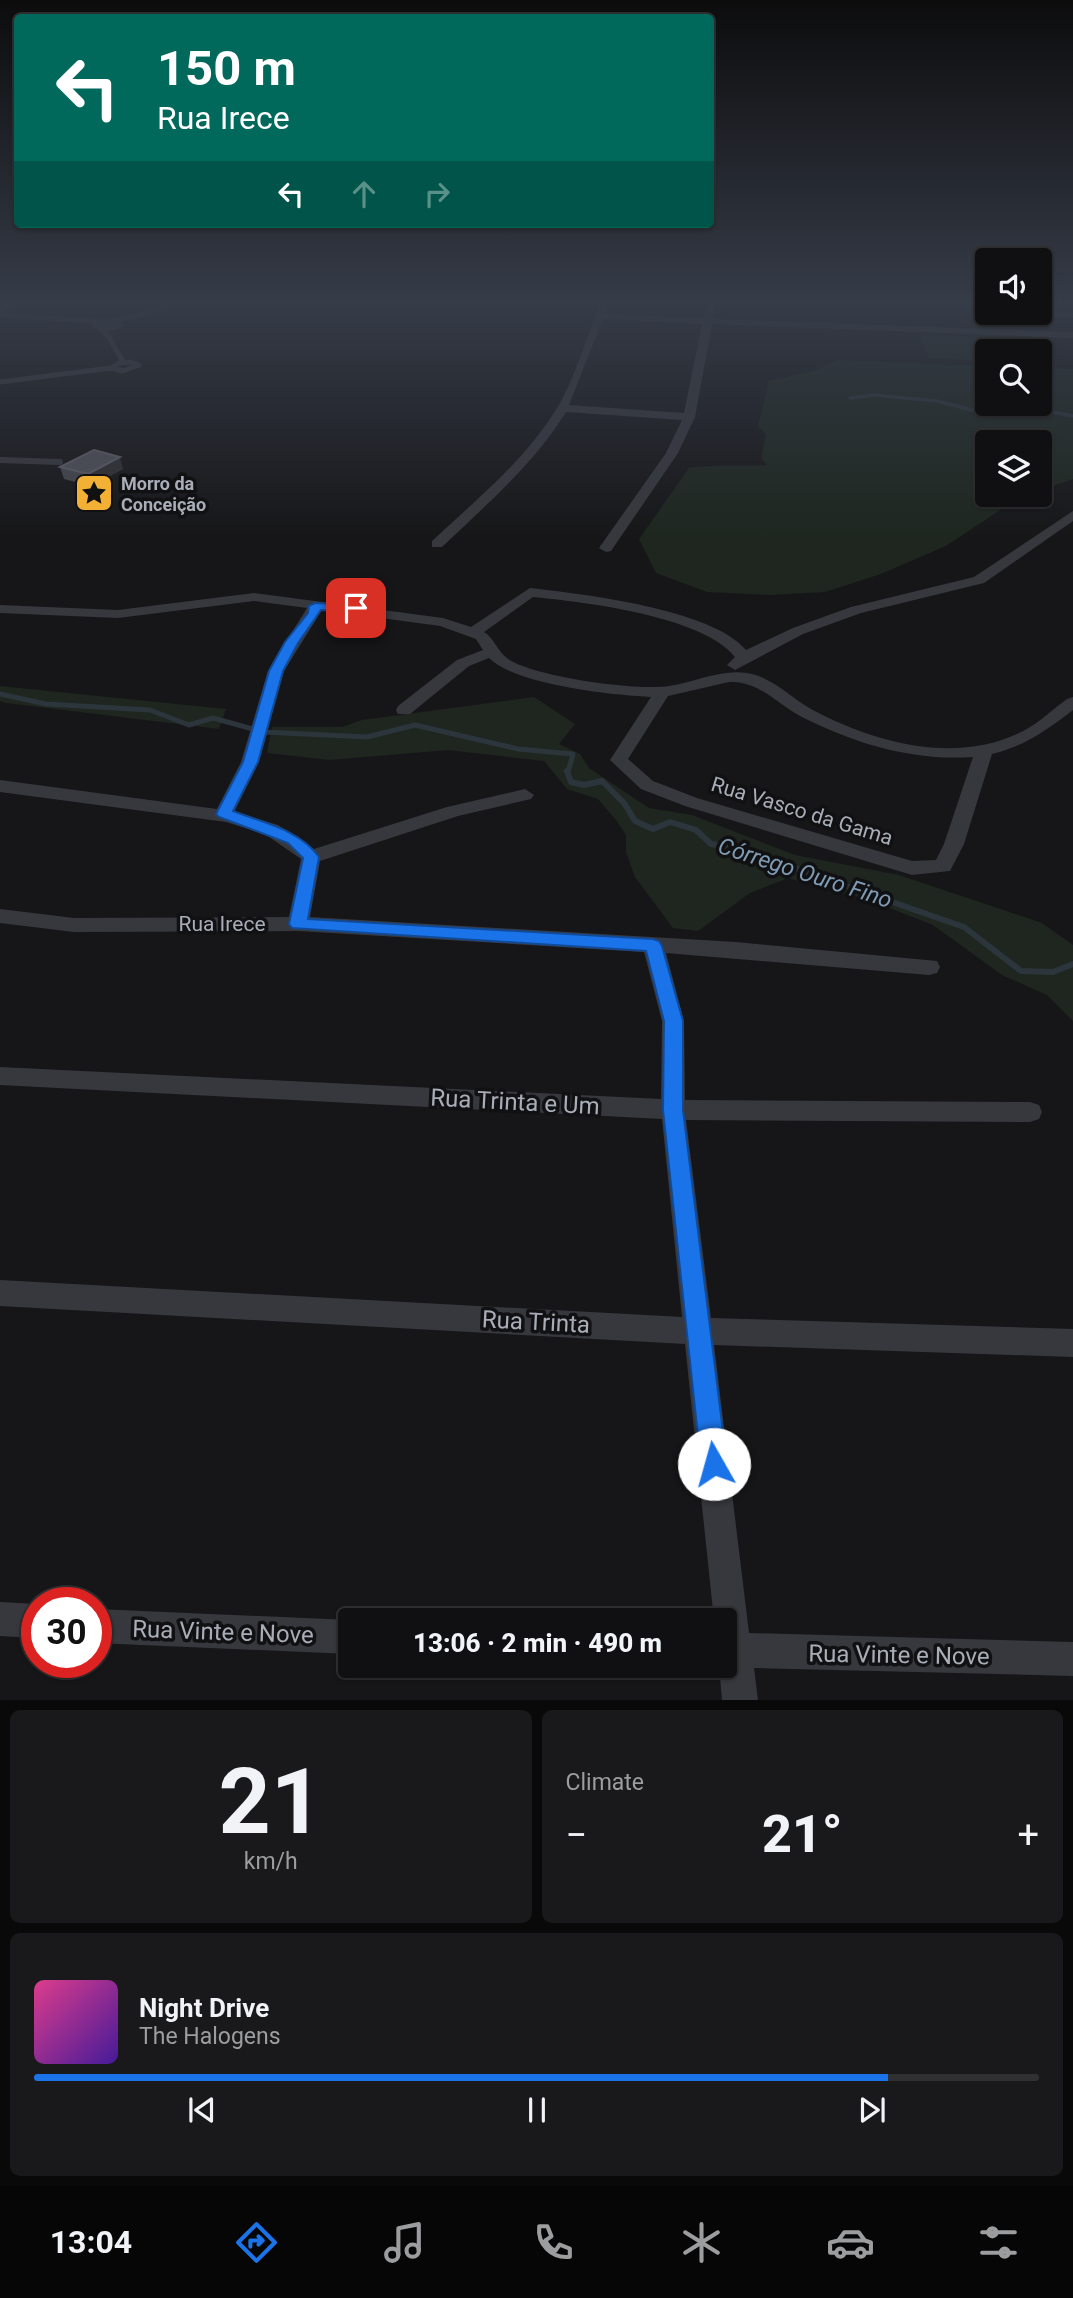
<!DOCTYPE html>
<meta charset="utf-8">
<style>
:root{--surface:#101012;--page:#19191b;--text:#f1f3f6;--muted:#9c9d9f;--line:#303032;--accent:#1a73e8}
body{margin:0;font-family:Roboto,sans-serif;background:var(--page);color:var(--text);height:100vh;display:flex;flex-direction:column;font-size:26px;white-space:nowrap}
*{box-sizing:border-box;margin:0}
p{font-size:23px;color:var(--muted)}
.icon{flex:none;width:38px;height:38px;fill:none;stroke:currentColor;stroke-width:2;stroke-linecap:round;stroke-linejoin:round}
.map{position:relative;height:1700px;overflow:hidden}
.drawer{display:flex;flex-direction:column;gap:10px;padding:10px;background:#09090a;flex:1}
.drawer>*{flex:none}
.guide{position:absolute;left:14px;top:14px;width:700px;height:214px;border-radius:7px;box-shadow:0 2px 5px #0004,0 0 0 2px var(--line);background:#00695c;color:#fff;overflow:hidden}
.tools{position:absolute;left:975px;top:248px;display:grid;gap:14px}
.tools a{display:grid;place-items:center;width:77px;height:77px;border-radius:7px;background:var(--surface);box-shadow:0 2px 5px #0004,0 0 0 2px var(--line);font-size:35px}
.speed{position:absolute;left:21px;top:1587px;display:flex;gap:14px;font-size:35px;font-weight:700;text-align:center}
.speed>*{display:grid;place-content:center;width:91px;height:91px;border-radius:50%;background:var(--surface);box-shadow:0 2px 5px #0004,0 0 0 2px var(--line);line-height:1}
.speed .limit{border:10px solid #d22;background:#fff;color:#111}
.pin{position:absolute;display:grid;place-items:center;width:60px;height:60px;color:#fff;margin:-30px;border-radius:14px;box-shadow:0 4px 10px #0006}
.me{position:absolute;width:77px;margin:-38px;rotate:353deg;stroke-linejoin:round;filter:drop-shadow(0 0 5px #0008)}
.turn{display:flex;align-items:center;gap:24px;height:147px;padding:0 28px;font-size:32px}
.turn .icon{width:91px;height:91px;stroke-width:2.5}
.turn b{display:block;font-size:49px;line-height:60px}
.lanes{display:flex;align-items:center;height:66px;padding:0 28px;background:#0003;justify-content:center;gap:35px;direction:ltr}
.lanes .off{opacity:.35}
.big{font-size:52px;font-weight:800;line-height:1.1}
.drawer .card{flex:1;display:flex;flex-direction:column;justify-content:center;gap:10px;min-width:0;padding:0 24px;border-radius:10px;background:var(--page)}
.drawer .dial{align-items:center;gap:0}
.dial b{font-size:91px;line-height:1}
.song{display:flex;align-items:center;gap:21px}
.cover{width:84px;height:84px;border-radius:10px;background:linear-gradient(135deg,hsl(330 70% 55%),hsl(260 70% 35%))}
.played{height:7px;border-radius:4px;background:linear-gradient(90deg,var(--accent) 85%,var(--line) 85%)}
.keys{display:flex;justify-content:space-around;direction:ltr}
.heat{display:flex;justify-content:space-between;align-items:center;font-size:38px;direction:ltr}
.drawer .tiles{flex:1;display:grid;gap:10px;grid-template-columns:1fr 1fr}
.card:last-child{grid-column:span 2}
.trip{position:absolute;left:338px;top:1608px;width:399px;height:70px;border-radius:7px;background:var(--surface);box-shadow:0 2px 5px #0004,0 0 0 2px var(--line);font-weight:800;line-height:70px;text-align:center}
.dock{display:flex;height:112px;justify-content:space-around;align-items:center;background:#060607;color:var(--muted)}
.dock .icon{width:49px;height:49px}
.dock .on{color:var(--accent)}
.dock b{font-size:32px;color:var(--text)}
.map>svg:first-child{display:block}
</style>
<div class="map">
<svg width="1073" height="1700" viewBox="0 0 1073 1700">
<rect width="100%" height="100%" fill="#161618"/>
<g fill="#1e261f">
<path d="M919,335L1017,339L1025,352H987V361L929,358Z"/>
<path d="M837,360L987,366V404H1040V368L1073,369V479L1040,490V443H987V495H1023L946,546L881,574L825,592L769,595L707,592L656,573L639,539L689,468C714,464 740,467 767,465L761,458L766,434L758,426L769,381L817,370Z"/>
<path d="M0,686L226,709L219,729L6,703L0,701Z"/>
<path d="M534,697L575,724L559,744L580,754L589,768L649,808L692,815L795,855L899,875L1042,923L1073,945V1021L1047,995L1002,975L933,925L869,900L788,878L750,893L698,931L673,928L635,877L626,852V835L616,820L598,799L567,789L544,761L448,750L330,760L267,753L272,727H342L362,720Z"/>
</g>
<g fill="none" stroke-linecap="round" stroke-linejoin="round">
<path stroke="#2c353c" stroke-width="3.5" d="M850,398L874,395L937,401L988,414L1015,409L1042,410L1073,416"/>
<path stroke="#2c353c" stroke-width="5" d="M0,694L46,704L150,710L189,725L213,718L264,732L367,737L415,725L518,749L573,754L568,772"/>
<path stroke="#2c353c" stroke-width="6" d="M567,771L571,782L584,785L602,781L624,803L635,821L653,829L670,822L696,830L711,844L740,849L964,927L1021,971L1053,972L1073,964"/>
<g stroke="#37383d" stroke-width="5">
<path d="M1006,314L1073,315"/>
<path d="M0,315L108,322L137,316L173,303"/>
<path d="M112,322L120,325L107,329L95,326Z"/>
<path d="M100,329L109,337L123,362"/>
<path d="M130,362L139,365L123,371L111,368L119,363Z"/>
<path d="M0,382L111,368"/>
</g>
<path stroke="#37383d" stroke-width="6" d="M0,460L60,462"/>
<g fill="#37383d" fill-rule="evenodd">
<path d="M600,303H608L605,314L703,318L707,303H715L713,319L1073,332V338L712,324L695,417L678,453L611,551L606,552L599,548L666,453L682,420L566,412C533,465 487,504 442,547H432V541C478,498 528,458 560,403C577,372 587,336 600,303ZM603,319L702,324L684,413L569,405Z"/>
<path d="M1073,511V521L984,583L861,613L803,634L735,670L727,665L735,657C703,616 584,602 533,597L484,632C494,638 498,652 508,659C535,677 636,691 669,686C695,682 721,669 747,673C772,677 790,697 811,709C874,743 958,766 1025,730C1040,722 1053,709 1067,699L1073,697V710C1047,730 1025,746 992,754L964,844L950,871L912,875L685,806L641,789L610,760L651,697C612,695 516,685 489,658L469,666L410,714H398L396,710L398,706L457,660L483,650L476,639L440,626L322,610L284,671L259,762L234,812L278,825L314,849L447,807L525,789L534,795L531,799L458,816L320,861L310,917L736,942L937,961L940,967L937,973L929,975L666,953L684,1021L685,1100L1030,1102L1039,1105L1042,1112L1039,1119L1030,1122L686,1120L711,1318L1073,1329V1357L714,1345L749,1633L1073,1642V1676L754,1668L758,1700H722L719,1666H724V1620H714L685,1344L0,1306V1280L682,1317L662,1119L0,1085V1067L661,1099L662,1021L644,952L298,931L74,932L0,923V909L74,918L289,917L301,859L265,834L226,822L0,792V780L217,809L241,762L268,671L307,608L254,601L118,618L0,613V605L118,610L254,593L443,618L471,627L530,588C583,594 712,609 746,650L793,628L851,607L974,577ZM729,682C760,680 779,707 806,719C859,745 914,761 973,757L944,844L936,860L912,861L697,798L653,781L628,759L668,696Z"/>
<path d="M0,1602L37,1604V1638L0,1636Z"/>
<path d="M96,1609L350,1620V1654L96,1643Z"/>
</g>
<path fill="#45474d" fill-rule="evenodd" d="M3,303H20L0,313V304Z"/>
</g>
<path fill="#47494d" d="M60,467L123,469L91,486L64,479Z"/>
<path fill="#2f3033" d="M120,457L123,469L91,486L88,474Z"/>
<path fill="#525359" stroke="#5f6168" stroke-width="2" d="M94,450L120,457L88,474L60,467Z"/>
<linearGradient id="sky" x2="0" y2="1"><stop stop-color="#0c0c0d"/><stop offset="0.56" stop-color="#363c48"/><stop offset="1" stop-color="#363c48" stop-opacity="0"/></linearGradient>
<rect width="1073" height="540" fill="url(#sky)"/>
<path fill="#1a73e8" stroke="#114b97" stroke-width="2" d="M315,603L356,605L362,608L356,612L321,610L298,643L283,671L258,762L233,811C263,823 299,829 319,857L308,919L653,939L659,941L662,946L683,1021V1110L727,1464L723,1473L714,1477L705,1473L701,1464L663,1110L664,1021L646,951L292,928L289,924L303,858L288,843L219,817L216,814L243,762L269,671L285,642L308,613L309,606Z"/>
<defs>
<symbol id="sight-square" viewBox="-11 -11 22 22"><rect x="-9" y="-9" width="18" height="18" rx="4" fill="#f2b134" stroke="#111113"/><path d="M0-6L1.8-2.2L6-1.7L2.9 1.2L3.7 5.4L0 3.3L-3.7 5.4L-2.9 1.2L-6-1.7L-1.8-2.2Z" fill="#111"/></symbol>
</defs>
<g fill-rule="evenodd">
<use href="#sight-square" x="72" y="471" width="44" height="44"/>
</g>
<g text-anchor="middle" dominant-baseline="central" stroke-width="7" stroke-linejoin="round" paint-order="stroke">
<g font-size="18" font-weight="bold" fill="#a8adb8" stroke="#111113" text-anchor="start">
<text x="121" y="483">Morro da<tspan x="121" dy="21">Conceição</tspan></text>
</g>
<g font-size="21" fill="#a8adb8" stroke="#111113">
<text transform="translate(802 811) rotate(17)">Rua Vasco da Gama</text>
<text x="222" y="924">Rua Irece</text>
</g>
<g font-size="23" font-style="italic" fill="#7f9bb3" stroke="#111113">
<text transform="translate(805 873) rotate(18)">Córrego Ouro Fino</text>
</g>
<g font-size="24" fill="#a8adb8" stroke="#111113">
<text transform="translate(515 1102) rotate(3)">Rua Trinta e Um</text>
<text transform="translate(536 1322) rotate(3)">Rua Trinta</text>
<text transform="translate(223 1632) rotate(2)">Rua Vinte e Nove</text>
<text transform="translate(899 1655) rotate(1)">Rua Vinte e Nove</text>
</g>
</g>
</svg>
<div class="tools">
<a><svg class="icon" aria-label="sound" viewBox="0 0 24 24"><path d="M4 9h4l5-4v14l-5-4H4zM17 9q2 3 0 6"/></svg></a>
<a><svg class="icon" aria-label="search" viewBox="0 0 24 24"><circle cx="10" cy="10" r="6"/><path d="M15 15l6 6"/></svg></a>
<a><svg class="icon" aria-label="layers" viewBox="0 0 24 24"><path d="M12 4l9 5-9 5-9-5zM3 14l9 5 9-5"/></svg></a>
</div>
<div class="speed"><div class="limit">30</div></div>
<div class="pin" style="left:356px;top:608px;background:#d93025"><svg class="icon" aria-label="arrive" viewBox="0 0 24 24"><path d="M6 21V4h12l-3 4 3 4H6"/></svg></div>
<svg class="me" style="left:714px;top:1464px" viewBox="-20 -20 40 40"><circle r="19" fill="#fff"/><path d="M0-13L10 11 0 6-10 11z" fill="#1a73e8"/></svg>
<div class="trip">13:06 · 2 min · 490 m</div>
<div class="guide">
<div class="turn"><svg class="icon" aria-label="left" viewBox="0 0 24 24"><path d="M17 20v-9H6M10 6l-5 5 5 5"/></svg><div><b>150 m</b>Rua Irece</div></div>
<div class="lanes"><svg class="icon" aria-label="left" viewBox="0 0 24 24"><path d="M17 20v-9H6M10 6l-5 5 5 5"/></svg><svg class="icon off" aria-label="ahead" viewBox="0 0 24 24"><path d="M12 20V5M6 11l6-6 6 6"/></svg><svg class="icon off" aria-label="right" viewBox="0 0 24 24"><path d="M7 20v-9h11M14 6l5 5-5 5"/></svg></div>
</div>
</div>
<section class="drawer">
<div class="tiles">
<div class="card dial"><b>21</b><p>km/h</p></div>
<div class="card"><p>Climate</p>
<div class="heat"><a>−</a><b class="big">21°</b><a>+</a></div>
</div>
<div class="card">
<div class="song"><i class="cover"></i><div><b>Night Drive</b><p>The Halogens</p></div></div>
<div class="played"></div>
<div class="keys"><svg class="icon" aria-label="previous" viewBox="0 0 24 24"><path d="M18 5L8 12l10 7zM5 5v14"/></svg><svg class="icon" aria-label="pause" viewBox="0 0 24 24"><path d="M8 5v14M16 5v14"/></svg><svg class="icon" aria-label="next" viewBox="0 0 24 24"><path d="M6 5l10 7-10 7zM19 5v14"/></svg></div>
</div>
</div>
</section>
<nav class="dock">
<b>13:04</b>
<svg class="icon on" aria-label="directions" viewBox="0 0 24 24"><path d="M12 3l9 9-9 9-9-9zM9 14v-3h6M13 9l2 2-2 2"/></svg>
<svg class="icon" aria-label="music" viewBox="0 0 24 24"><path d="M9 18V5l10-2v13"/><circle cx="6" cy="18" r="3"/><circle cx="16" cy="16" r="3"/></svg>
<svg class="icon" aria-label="phone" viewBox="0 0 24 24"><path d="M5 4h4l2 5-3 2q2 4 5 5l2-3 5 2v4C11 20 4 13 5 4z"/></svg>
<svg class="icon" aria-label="climate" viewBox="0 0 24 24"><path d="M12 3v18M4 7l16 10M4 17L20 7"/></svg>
<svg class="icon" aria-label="car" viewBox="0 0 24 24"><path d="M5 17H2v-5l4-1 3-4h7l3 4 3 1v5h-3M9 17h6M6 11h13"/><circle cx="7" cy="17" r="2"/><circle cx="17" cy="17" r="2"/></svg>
<svg class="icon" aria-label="filters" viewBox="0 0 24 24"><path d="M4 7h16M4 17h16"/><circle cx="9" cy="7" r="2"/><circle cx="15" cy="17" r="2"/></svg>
</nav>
